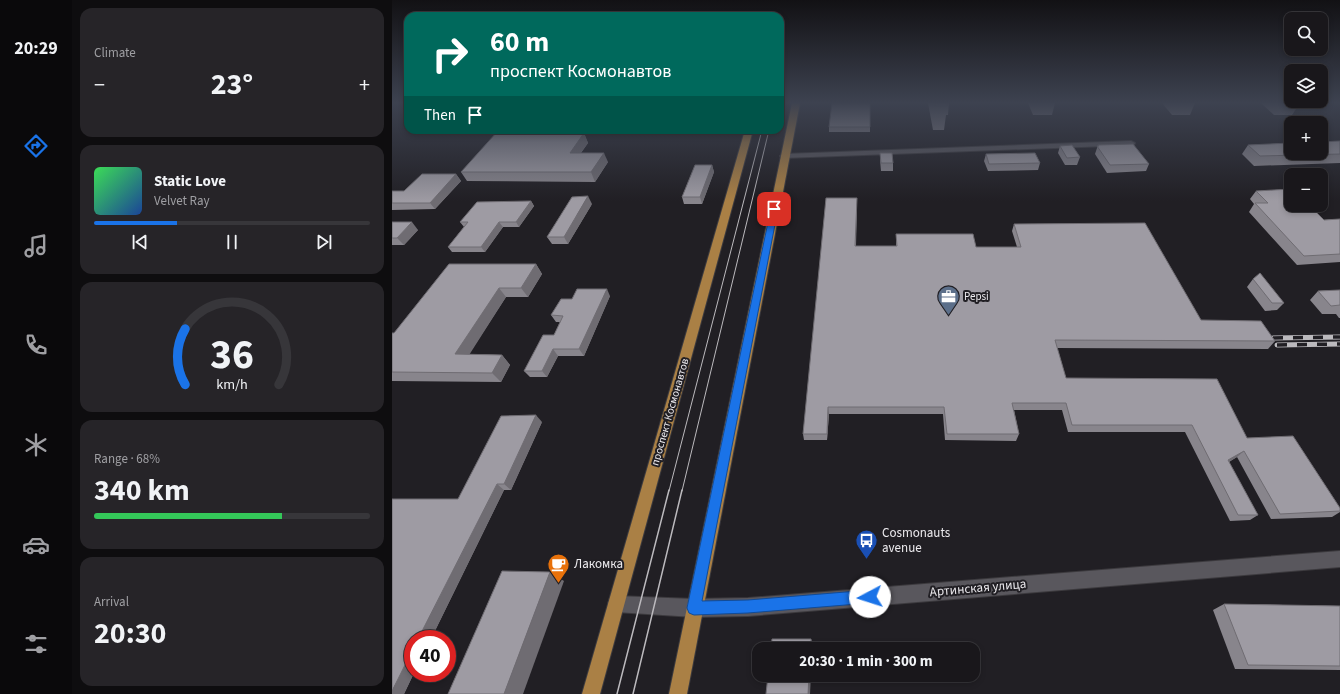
<!DOCTYPE html>
<meta charset="utf-8">
<style>
:root{--surface:#19171b;--page:#262428;--text:#f1f3f6;--muted:#9f9fa3;--line:#37363a;--accent:#1a73e8}
body{margin:0;font-family:"Source Sans 3",sans-serif;background:var(--page);color:var(--text);height:100vh;display:flex;flex-direction:column;font-size:15px;white-space:nowrap}
*{box-sizing:border-box;margin:0}
p{font-size:13px;color:var(--muted)}
.icon{flex:none;width:22px;height:22px;fill:none;stroke:currentColor;stroke-width:2;stroke-linecap:round;stroke-linejoin:round}
.map{position:relative;flex:1;overflow:hidden}
.drawer{display:flex;flex-direction:column;gap:8px;padding:8px;background:#0e0d0f;width:320px}
.drawer>*{flex:none}
.guide{position:absolute;left:12px;top:12px;width:380px;height:122px;border-radius:12px;box-shadow:0 2px 6px #0003,0 0 0 1px var(--line);background:#00695c;color:#fff;overflow:hidden}
.buttons{position:absolute;left:892px;top:12px;display:grid;gap:8px}
.buttons a{display:grid;place-items:center;width:44px;height:44px;border-radius:8px;background:var(--surface);box-shadow:0 2px 6px #0003,0 0 0 1px var(--line);font-size:20px}
.speed{position:absolute;left:12px;top:630px;display:flex;gap:8px;font-size:20px;font-weight:700;text-align:center}
.speed>*{display:grid;place-content:center;width:52px;height:52px;border-radius:50%;background:var(--surface);box-shadow:0 2px 6px #0003,0 0 0 1px var(--line);line-height:1}
.speed .limit{border:6px solid #d22;background:#fff;color:#111}
.pin{position:absolute;display:grid;place-items:center;width:34px;height:34px;color:#fff;margin:-17px;border-radius:8px;box-shadow:0 2px 6px #0006}
.me{position:absolute;width:44px;margin:-22px;rotate:265deg;stroke-linejoin:round;filter:drop-shadow(0 0 3px #0008)}
.turn{display:flex;align-items:center;gap:14px;height:84px;padding:0 20px;font-size:18px}
.turn .icon{width:52px;height:52px;stroke-width:2.5}
.turn b{display:block;font-size:28px;line-height:34px}
.then{display:flex;align-items:center;height:38px;padding:0 20px;background:#0003;gap:8px;font-size:15px}
.big{font-size:30px;font-weight:700;line-height:1.1}
.drawer .card{flex:1;display:flex;flex-direction:column;justify-content:center;gap:6px;min-width:0;padding:0 14px;border-radius:12px;background:var(--page)}
.drawer .dial{align-items:center;gap:0}
.dial svg{height:104px;overflow:visible;fill:none;stroke:var(--line);stroke-width:7;stroke-linecap:round;text-anchor:middle}
.dial text{fill:var(--text);stroke:none}
.song{display:flex;align-items:center;gap:12px}
.cover{width:48px;height:48px;border-radius:6px;background:linear-gradient(135deg,hsl(130 70% 55%),hsl(220 70% 35%))}
.played{height:4px;border-radius:2px;background:linear-gradient(90deg,var(--accent) 30%,var(--line) 30%)}
.keys{display:flex;justify-content:space-around;direction:ltr}
.heat{display:flex;justify-content:space-between;align-items:center;font-size:22px;direction:ltr}
.charge{height:6px;border-radius:3px;background:linear-gradient(90deg,#34c759 68%,var(--line) 0)}
.trip{position:absolute;left:360px;top:642px;width:228px;height:40px;border-radius:12px;background:var(--surface);box-shadow:0 2px 6px #0003,0 0 0 1px var(--line);font-weight:700;line-height:40px;text-align:center}
main{display:flex;flex:1;min-height:0}
.menu{display:flex;flex-direction:column;width:72px;justify-content:space-around;align-items:center;background:#0a090b;color:var(--muted)}
.menu .icon{width:28px;height:28px}
.menu .on{color:var(--accent)}
.menu b{font-size:18px;color:var(--text)}
.map>svg:first-child{display:block}
</style>
<main>
<nav class="menu">
<b>20:29</b>
<svg class="icon on" aria-label="directions" viewBox="0 0 24 24"><path d="M12 3l9 9-9 9-9-9zM9 14v-3h6M13 9l2 2-2 2"/></svg>
<svg class="icon" aria-label="music" viewBox="0 0 24 24"><path d="M9 18V5l10-2v13"/><circle cx="6" cy="18" r="3"/><circle cx="16" cy="16" r="3"/></svg>
<svg class="icon" aria-label="phone" viewBox="0 0 24 24"><path d="M5 4h4l2 5-3 2q2 4 5 5l2-3 5 2v4C11 20 4 13 5 4z"/></svg>
<svg class="icon" aria-label="climate" viewBox="0 0 24 24"><path d="M12 3v18M4 7l16 10M4 17L20 7"/></svg>
<svg class="icon" aria-label="car" viewBox="0 0 24 24"><path d="M5 17H2v-5l4-1 3-4h7l3 4 3 1v5h-3M9 17h6M6 11h13"/><circle cx="7" cy="17" r="2"/><circle cx="17" cy="17" r="2"/></svg>
<svg class="icon" aria-label="filters" viewBox="0 0 24 24"><path d="M4 7h16M4 17h16"/><circle cx="9" cy="7" r="2"/><circle cx="15" cy="17" r="2"/></svg>
</nav>
<section class="drawer">
<div class="card"><p>Climate</p>
<div class="heat"><a>−</a><b class="big">23°</b><a>+</a></div>
</div>
<div class="card">
<div class="song"><i class="cover"></i><div><b>Static Love</b><p>Velvet Ray</p></div></div>
<div class="played"></div>
<div class="keys"><svg class="icon" aria-label="previous" viewBox="0 0 24 24"><path d="M18 5L8 12l10 7zM5 5v14"/></svg><svg class="icon" aria-label="pause" viewBox="0 0 24 24"><path d="M8 5v14M16 5v14"/></svg><svg class="icon" aria-label="next" viewBox="0 0 24 24"><path d="M6 5l10 7-10 7zM19 5v14"/></svg></div>
</div>
<div class="card dial"><svg viewBox="0 0 100 80">
<path d="M14 69A42 42 0 1 1 86 69"/>
<path d="M14 69A42 42 0 0 1 14 26" stroke="#1a73e8"/>
<text x="50" y="56" font-size="32" font-weight="700">36</text>
<text x="50" y="72" font-size="11">km/h</text>
</svg></div>
<div class="card"><p>Range · 68%</p><b class="big">340 km</b><div class="charge"></div></div>
<div class="card"><p>Arrival</p><b class="big">20:30</b></div>
</section>
<div class="map">
<svg width="948" height="694" viewBox="0 0 948 694">
<rect width="100%" height="100%" fill="#211f24"/>
<g fill="none" stroke-linecap="round" stroke-linejoin="round">
<defs>
<path id="street" d="M739,141L743,143L742,145L392,158L388,156L392,154Z"/>
<path id="secondary" d="M948,551V567L356,616L302,617L224,612L218,610L216,604L218,598L224,596L302,599L356,598Z"/>
<g id="primary">
<path d="M400,103H408L295,694H277Z"/>
<path d="M353,130H361L208,694H190Z"/>
</g>
</defs>
<use href="#street" stroke="#3c3a3e" stroke-width="2"/>
<use href="#secondary" stroke="#3c3a3e" stroke-width="2"/>
<use href="#primary" stroke="#3c3a3e" stroke-width="2"/>
<use href="#street" fill="#59575d" fill-rule="evenodd"/>
<use href="#secondary" fill="#59575d" fill-rule="evenodd"/>
<use href="#primary" fill="#aa8045" fill-rule="evenodd"/>
<g stroke="#bcbabe" stroke-width="1">
<path d="M277,491L370,130"/>
<path d="M290,491L377,130"/>
</g>
<g stroke="#bcbabe" stroke-width="1.5">
<path d="M225,694L277,490"/>
<path d="M241,694L290,490"/>
</g>
<defs>
<g id="rail">
<path d="M881,338L948,337"/>
<path d="M885,345L948,344"/>
</g>
</defs>
<use href="#rail" stroke="#bcbabe" stroke-width="5"/>
<use href="#rail" stroke="#211f24" stroke-width="3.5" stroke-dasharray="10" stroke-linecap="butt"/>
</g>
<g fill="#88858c">
<path d="M478,103V132H437V127Z"/>
<path d="M536,103H557L556,115H554L552,130H541Z"/>
<path d="M636,103H663L660,115H641Z"/>
<path d="M770,103H803L798,115H780Z"/>
<path d="M869,103H908L900,115H882Z"/>
<path d="M192,133L196,143L189,153L216,162L203,182L75,181L69,172Z"/>
<path d="M948,141V163L862,166L850,154L856,145Z"/>
<path d="M706,145L757,164L754,171L715,173L703,154Z"/>
<path d="M668,146L688,157L685,165H673L666,153Z"/>
<path d="M488,153L501,163V171H489L488,160Z"/>
<path d="M594,154L648,163L646,170L596,171L592,161Z"/>
<path d="M320,165L322,172L310,204H292L290,197Z"/>
<path d="M64,174L69,181L43,209L0,210V191H12Z"/>
<path d="M864,191L932,220L948,219V262L905,265L857,212L862,204L858,199Z"/>
<path d="M139,201L142,206L127,227H111L93,252H60L56,247L72,227L68,222Z"/>
<path d="M200,204L176,244H160L155,237Z"/>
<path d="M465,205L464,246H504V234L584,247H625L620,231L622,224L809,320L883,341L876,349L665,348L674,378L855,438L948,511V512L940,517L879,519L845,457L837,462L866,515L858,520L838,521L793,432H676L670,410H622L627,434L624,441L553,440L551,414H437L435,440H412L411,434Z"/>
<path d="M0,222L26,230L12,245H0Z"/>
<path d="M144,264L150,274L136,297H114L77,354L110,355L118,365L109,382L0,381V333H2Z"/>
<path d="M861,279L892,303L885,310L873,311L855,287Z"/>
<path d="M948,290V318H947L944,314H930L918,300L926,291Z"/>
<path d="M218,296L192,356H166L155,377H138L132,371L162,335L168,322H164L159,315L180,299Z"/>
<path d="M150,422L119,490H112L39,639H21L22,673L12,694H0L66,499Z"/>
<path d="M832,604L948,606V670L843,669L821,610Z"/>
</g>
<g fill="#6f6c72">
<path d="M192,133L196,143L182,162L178,153Z"/>
<path d="M212,153L216,162L203,182L199,172Z"/>
<path d="M320,165L322,172L310,204L308,197Z"/>
<path d="M64,174L69,181L43,209L38,203Z"/>
<path d="M196,196L200,204L176,244L172,237Z"/>
<path d="M139,201L142,206L127,227L124,222Z"/>
<path d="M20,222L26,230L12,245L5,238Z"/>
<path d="M107,222L111,227L93,252L89,247Z"/>
<path d="M144,264L150,274L136,297L129,288Z"/>
<path d="M107,288L114,297L72,363L63,354Z"/>
<path d="M215,289L218,296L192,356L187,349Z"/>
<path d="M161,349L166,356L155,377L150,371Z"/>
<path d="M110,355L118,365L109,382L100,373Z"/>
<path d="M436,407L437,414L435,440V434Z"/>
<path d="M144,415L150,422L119,490L112,484Z"/>
<path d="M852,451L845,457L829,466L836,460Z"/>
<path d="M105,484L112,490L39,639H26Z"/>
<path d="M158,572L172,581L131,694H112Z"/>
<path d="M419,639L421,644V649H419Z"/>
<path d="M21,649V673H22L12,694H0V691Z"/>
<path d="M417,675H419L418,694H416Z"/>
</g>
<g fill="#9e9ba3" stroke="#6f6c72">
<path d="M440,103H478V127H437Z"/>
<rect x="543" y="103" width="12" height="3"/>
<path d="M105,132L192,133L178,153H212L199,172H69Z"/>
<path d="M948,141V154L868,156L856,145L899,143V153H929V142Z"/>
<path d="M741,144L757,164L718,165L705,146H707L706,145Z"/>
<path d="M680,145L688,157L675,158L668,146Z"/>
<path d="M488,153H500L501,163H489Z"/>
<path d="M643,153L648,163L597,164L594,154Z"/>
<path d="M303,165H320L308,197H290Z"/>
<path d="M30,174H64L38,203H0V191H12Z"/>
<path d="M899,189V205H917L932,220L948,219V254L912,256L863,203H876L864,191Z"/>
<path d="M196,196L172,237H155L180,197Z"/>
<path d="M434,198H465L463,246H505L504,234H581L584,247H629L622,224L753,223L809,320L869,321L883,341L663,340L674,378L825,379L855,438L901,436L948,508V511L888,514L852,451L836,460L866,515H846L800,425H680L674,403H620L627,434H555L552,407H436L435,434H411Z"/>
<path d="M139,201L124,222H107L89,247H56L76,222H68L85,202Z"/>
<path d="M0,222H20L5,238H0Z"/>
<path d="M57,264H144L129,288H107L63,354L110,355L100,373L0,372V333H2Z"/>
<path d="M868,273L892,303H880L861,279Z"/>
<path d="M185,289H215L187,349H161L150,371H132L151,335H162L171,316L159,315L169,299H180Z"/>
<path d="M948,290V305L939,306L926,291Z"/>
<path d="M144,415L112,484H105L26,639H21V649L0,691V499H66L109,416Z"/>
<path d="M110,571L158,572L112,694H56Z"/>
<path d="M832,604L948,606V666L856,665Z"/>
<path d="M380,639H419V649H379Z"/>
<path d="M376,675H417L416,694H374Z"/>
</g>
<linearGradient id="sky" x2="0" y2="1"><stop stop-color="#121114"/><stop offset="0.51" stop-color="#3d4250"/><stop offset="1" stop-color="#3d4250" stop-opacity="0"/></linearGradient>
<rect width="948" height="201" fill="url(#sky)"/>
<path fill="#1a73e8" stroke="#114b97" d="M379,208L386,209L310,601L356,600L478,590L483,592L484,597L483,601L478,603L356,613L302,615L297,613L295,608Z"/>
<defs>
<symbol id="office-pin" viewBox="-11 -11 22 30"><path d="M0 17L-7.5 6A9.5 9.5 0 1 1 7.5 6Z" fill="#5c6f8a" stroke="#211f24"/><path d="M-6-3h4V-5.5h4V-3h4V5H-6ZM-1-4.5V-3h2v-1.5ZM-6 0V1H6V0Z" fill="#fff"/></symbol>
<symbol id="bus-pin" viewBox="-11 -11 22 30"><path d="M0 17L-7.5 6A9.5 9.5 0 1 1 7.5 6Z" fill="#1a4fb4" stroke="#211f24"/><path d="M-5-6H5V4H4V6H2V4H-2V6H-4V4H-5ZM-3.5-4V0h7V-4ZM-3.5 1.2v1.5H-2V1.2ZM2 1.2v1.5H3.5V1.2Z" fill="#fff"/></symbol>
<symbol id="cafe-pin" viewBox="-11 -11 22 30"><path d="M0 17L-7.5 6A9.5 9.5 0 1 1 7.5 6Z" fill="#e8710a" stroke="#211f24"/><path d="M-5.5-4.5H6V0H3Q3 3.5 0 3.5H-2.5Q-5.5 3.5-5.5 0ZM3-3.2v2h1.7v-2ZM-6 4.5H4V6H-6Z" fill="#fff"/></symbol>
</defs>
<g fill-rule="evenodd">
<use href="#office-pin" x="544" y="284" width="25" height="34"/>
<use href="#bus-pin" x="462" y="528" width="25" height="34"/>
<use href="#cafe-pin" x="154" y="552" width="25" height="34"/>
</g>
<g text-anchor="middle" dominant-baseline="central" stroke-width="4" stroke-linejoin="round" paint-order="stroke">
<g font-size="11" fill="#eceaee" stroke="#211f24" text-anchor="start">
<text x="572" y="296">Pepsi</text>
</g>
<g font-size="11" fill="#eceaee" stroke="#211f24">
<text transform="translate(278 412) rotate(-74)">проспект Космонавтов</text>
</g>
<g font-size="13" fill="#eceaee" stroke="#211f24" text-anchor="start">
<text x="490" y="533">Cosmonauts<tspan x="490" dy="15">avenue</tspan></text>
<text x="182" y="564">Лакомка</text>
</g>
<g font-size="13" fill="#eceaee" stroke="#211f24">
<text transform="translate(586 588) rotate(-5)">Артинская улица</text>
</g>
</g>
</svg>
<div class="buttons">
<a><svg class="icon" aria-label="search" viewBox="0 0 24 24"><circle cx="10" cy="10" r="6"/><path d="M15 15l6 6"/></svg></a>
<a><svg class="icon" aria-label="layers" viewBox="0 0 24 24"><path d="M12 4l9 5-9 5-9-5zM3 14l9 5 9-5"/></svg></a>
<a>+</a>
<a>−</a>
</div>
<div class="speed"><div class="limit">40</div></div>
<div class="pin" style="left:382px;top:209px;background:#d93025"><svg class="icon" aria-label="arrive" viewBox="0 0 24 24"><path d="M6 21V4h12l-3 4 3 4H6"/></svg></div>
<svg class="me" style="left:478px;top:597px" viewBox="-20 -20 40 40"><circle r="19" fill="#fff"/><path d="M0-13L10 11 0 6-10 11z" fill="#1a73e8"/></svg>
<div class="trip">20:30 · 1 min · 300 m</div>
<div class="guide">
<div class="turn"><svg class="icon" aria-label="right" viewBox="0 0 24 24"><path d="M7 20v-9h11M14 6l5 5-5 5"/></svg><div><b>60 m</b>проспект Космонавтов</div></div>
<div class="then">Then<svg class="icon" aria-label="arrive" viewBox="0 0 24 24"><path d="M6 21V4h12l-3 4 3 4H6"/></svg></div>
</div>
</div>
</main>
